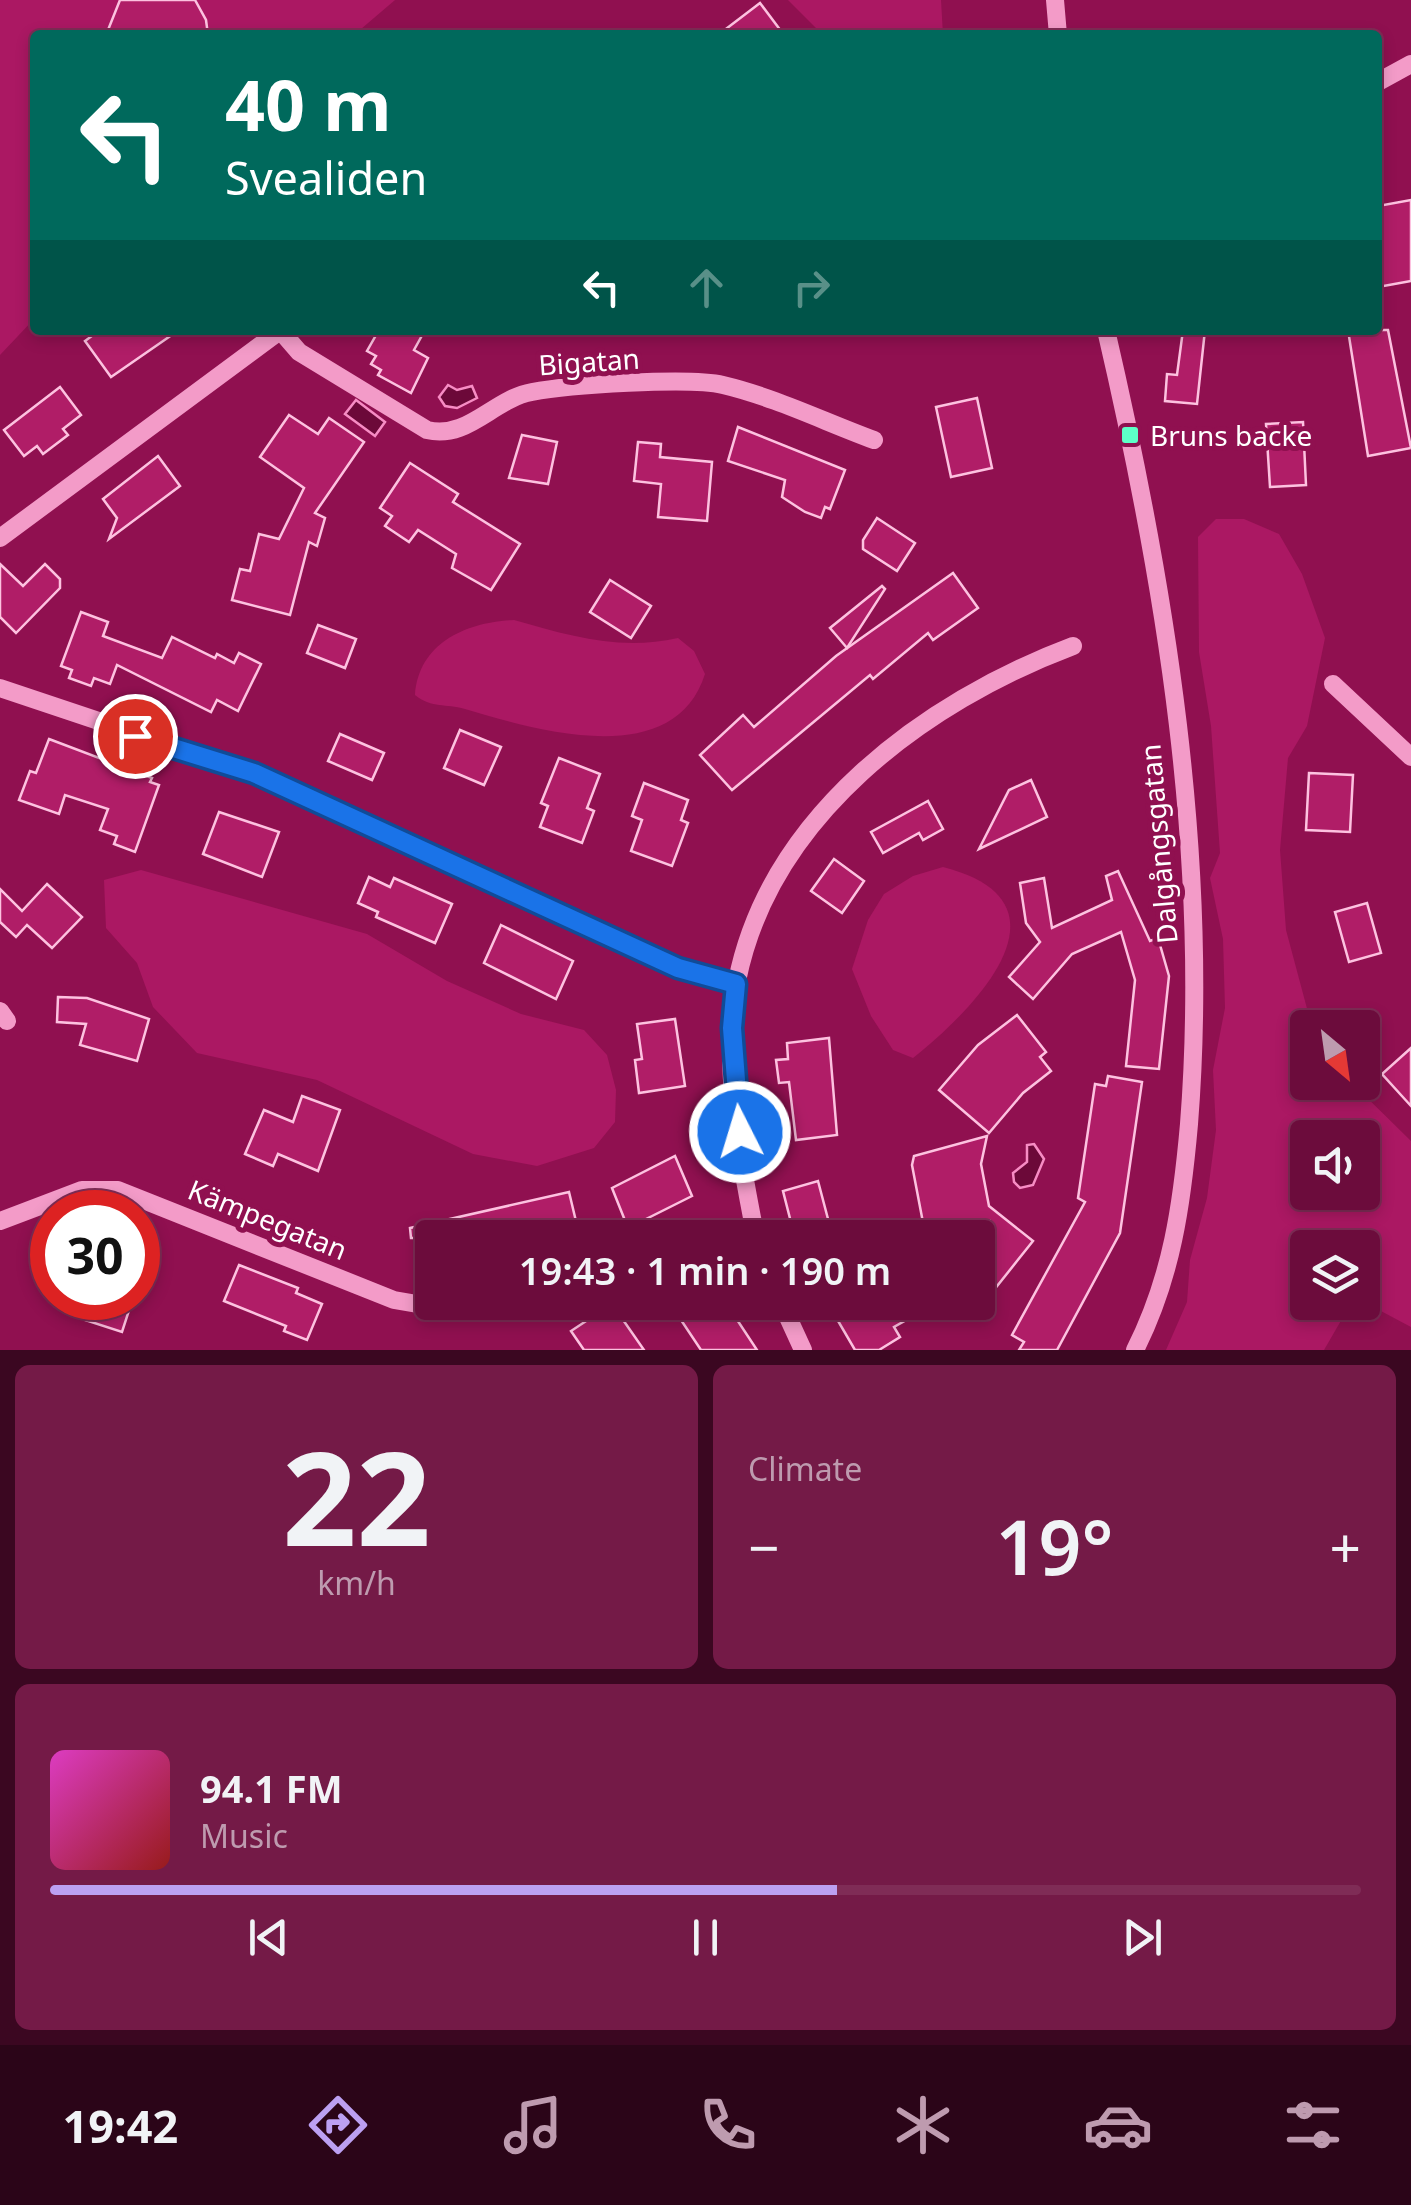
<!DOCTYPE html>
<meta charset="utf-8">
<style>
:root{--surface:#6c0c3c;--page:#741a47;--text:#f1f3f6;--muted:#be9baf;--line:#7f2c56;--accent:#bca0f2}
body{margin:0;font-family:"Noto Sans",sans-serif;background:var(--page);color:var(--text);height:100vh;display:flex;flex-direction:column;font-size:38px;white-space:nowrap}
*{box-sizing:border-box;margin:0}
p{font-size:32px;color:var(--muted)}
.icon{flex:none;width:55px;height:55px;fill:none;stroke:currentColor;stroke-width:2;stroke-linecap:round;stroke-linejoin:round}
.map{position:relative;height:1350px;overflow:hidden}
.sheet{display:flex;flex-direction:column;gap:15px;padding:15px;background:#3b0721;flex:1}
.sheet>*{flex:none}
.hud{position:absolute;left:30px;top:30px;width:1352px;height:305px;border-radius:10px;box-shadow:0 5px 15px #0003,0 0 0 2px var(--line);background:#00695c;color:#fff;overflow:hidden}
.needle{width:65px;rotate:151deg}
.fabs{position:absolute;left:1290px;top:1010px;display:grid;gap:20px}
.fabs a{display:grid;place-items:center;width:90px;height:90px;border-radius:10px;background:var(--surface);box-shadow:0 5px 15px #0003,0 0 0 2px var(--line);font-size:50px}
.speed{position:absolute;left:30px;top:1190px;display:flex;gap:20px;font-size:50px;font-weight:700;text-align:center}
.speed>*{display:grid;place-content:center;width:130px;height:130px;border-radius:50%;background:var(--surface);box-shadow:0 5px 15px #0003,0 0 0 2px var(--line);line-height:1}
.speed .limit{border:15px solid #d22;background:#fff;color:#111}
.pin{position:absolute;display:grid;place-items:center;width:85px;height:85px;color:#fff;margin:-42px;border:5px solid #fff;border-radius:50%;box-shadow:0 2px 10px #0007}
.me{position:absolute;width:110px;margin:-55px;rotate:355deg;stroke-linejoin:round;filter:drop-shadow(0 0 8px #0008)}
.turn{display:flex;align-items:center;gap:35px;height:210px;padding:0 30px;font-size:45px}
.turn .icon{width:130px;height:130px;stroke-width:2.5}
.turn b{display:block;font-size:70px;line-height:85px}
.lanes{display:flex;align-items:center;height:95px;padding:0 30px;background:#0003;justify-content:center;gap:50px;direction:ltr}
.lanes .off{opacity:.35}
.big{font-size:75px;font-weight:600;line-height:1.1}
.sheet .widget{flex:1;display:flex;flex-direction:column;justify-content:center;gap:15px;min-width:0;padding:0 35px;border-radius:15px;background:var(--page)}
.sheet .dial{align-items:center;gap:0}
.dial b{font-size:130px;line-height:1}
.song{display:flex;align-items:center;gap:30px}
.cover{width:120px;height:120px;border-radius:15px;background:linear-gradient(135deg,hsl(310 70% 55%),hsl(0 70% 35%))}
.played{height:10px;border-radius:5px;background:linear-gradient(90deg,var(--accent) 60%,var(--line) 60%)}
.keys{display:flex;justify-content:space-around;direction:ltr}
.heat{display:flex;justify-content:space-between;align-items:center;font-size:55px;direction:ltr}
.sheet .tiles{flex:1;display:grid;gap:15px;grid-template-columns:1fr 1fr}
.widget:last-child{grid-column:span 2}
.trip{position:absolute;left:415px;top:1220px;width:580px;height:100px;border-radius:10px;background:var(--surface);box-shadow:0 5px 15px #0003,0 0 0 2px var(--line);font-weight:600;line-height:100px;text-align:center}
.dock{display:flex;height:160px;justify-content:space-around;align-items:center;background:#2b0518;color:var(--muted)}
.dock .icon{width:70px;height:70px}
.dock .on{color:var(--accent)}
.dock b{font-size:45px;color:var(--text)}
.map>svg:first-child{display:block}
</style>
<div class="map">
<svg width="1411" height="1350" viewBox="0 0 1411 1350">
<rect width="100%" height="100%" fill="#901050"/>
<g fill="#ab1863" fill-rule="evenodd">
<path d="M0,0H395L354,35H35V318L0,355Z"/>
<path d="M788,0H941L943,35H823Z"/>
<path d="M1216,519H1244L1279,534L1302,574L1325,638L1307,726L1288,758L1280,850L1286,930L1309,1016L1317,1027L1308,1028V1082L1352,1083L1411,1141V1327L1379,1310L1346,1312L1324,1350H1166L1187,1302L1190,1260L1207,1198L1216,1130L1213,1070L1225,1008L1223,939L1210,878L1220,853L1211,726L1199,652L1198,537ZM1308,1138H1362V1192H1308ZM1308,1248H1362V1302H1308Z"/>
<path d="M514,620C570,636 620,651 678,638L694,651L705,674C674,772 536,730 465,709C445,703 433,709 415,695C419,642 467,622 514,620Z"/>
<path d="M943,867C1079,902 977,1007 913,1058L893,1050L871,1016L852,969L868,920L884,894L913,876Z"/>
<path d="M141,870L367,934L447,981L521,1014L584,1030L607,1055L616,1090L615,1122L594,1148L537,1166L473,1154L317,1080L197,1053L153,1007L137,963L106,928L104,880Z"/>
</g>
<g fill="#6c0939" stroke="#f78cc4" stroke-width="2.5">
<path d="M448,385L457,390L472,386L477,398L457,408L445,406L439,397Z"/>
<path d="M356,400L385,422L375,436L345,414Z"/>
<path d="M1034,1144L1044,1159L1033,1185L1020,1188L1014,1182L1013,1173L1027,1162V1145Z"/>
</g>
<g fill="#b01d67" stroke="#fdc2e0" stroke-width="2.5">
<path d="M120,0H195L206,20L208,35H106Z"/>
<path d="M760,3L784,35H718Z"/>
<path d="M1411,200V281L1378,287V206Z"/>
<path d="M100,330H179L111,377L85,341Z"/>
<path d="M379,330H425L414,350L428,358L411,393L378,375L381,370L371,364L376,356L367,351Z"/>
<path d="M1183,330H1205L1197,404L1165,401L1167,374L1177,375Z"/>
<path d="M1348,330H1388L1411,448L1368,456Z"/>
<path d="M60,387L81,415L63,429L68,435L43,454L37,446L24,456L4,430Z"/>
<path d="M977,398L992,468L951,477L936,407Z"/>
<path d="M289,415L318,434L329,418L364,442L315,513L325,518L317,546L309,542L290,615L232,600L240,569L250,571L259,534L279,539L304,488L260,457Z"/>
<path d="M1303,422L1306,485L1270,487L1266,424Z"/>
<path d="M738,427L845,470L830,509L825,507L821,518L805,512L782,497L785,480L728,461Z"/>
<path d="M522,435L557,442L548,484L509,478Z"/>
<path d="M638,442L661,444L660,457L712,462L707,521L658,517L661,484L634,481Z"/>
<path d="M158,456L180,486L109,539L117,518L103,499Z"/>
<path d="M410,463L458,494L453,502L520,544L491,590L452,568L456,554L418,530L409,542L385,526L392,516L380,508Z"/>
<path d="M877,518L915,543L897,571L863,549V540Z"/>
<path d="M0,564L23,586L45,564L60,579V588L16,633L0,617Z"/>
<path d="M953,573L978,608L933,640L928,633L873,679L870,675L732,790L700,755L743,715L754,727L836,656Z"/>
<path d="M610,580L651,606L631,638L590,612Z"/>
<path d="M882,586L885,589L847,648L830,628Z"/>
<path d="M81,612L108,622L103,636L162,658L172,637L215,658L217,654L234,663L239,653L261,664L238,711L217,700L211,712L117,665L110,684L94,678L91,686L69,678L72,670L61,666Z"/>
<path d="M318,625L356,639L345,668L307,653Z"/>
<path d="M460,730L501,747L484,785L444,768Z"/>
<path d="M340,734L384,753L372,780L328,761Z"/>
<path d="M49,739L152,778L150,782L159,785L135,852L114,844L117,836L100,830L108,809L65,795L59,814L19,800L30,771L36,773Z"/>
<path d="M559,758L600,774L587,808L594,811L582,843L540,827L548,806L541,803Z"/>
<path d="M1309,773L1353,775L1350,832L1306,830Z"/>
<path d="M1031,780L1047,817L979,849L1009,790Z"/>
<path d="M644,783L688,800L681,820L688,823L672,866L631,851L642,820L632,816Z"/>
<path d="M928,801L943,829L923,840L919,833L883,853L871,832Z"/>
<path d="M219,812L279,832L262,877L203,854Z"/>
<path d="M834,859L864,881L842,913L811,891Z"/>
<path d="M1118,871L1150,941L1158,938L1169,976L1159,1069L1126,1066L1135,980L1121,932L1072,954L1033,999L1009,977L1040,942L1026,923L1020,883L1044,878L1052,928L1112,900L1106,876Z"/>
<path d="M369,877L390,887L394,878L452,904L435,943L376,917L378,912L358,903Z"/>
<path d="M47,884L82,917L52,948L27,925L16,937L0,922V889L22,911Z"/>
<path d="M1367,903L1381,953L1349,962L1335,912Z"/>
<path d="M501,925L573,961L556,999L484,963Z"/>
<path d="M58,997L87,998L149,1019L137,1061L80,1045L86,1024L57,1022Z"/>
<path d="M1017,1015L1046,1052L1040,1057L1051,1071L1023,1093L989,1133L939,1090L978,1045Z"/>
<path d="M675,1019L685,1086L639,1093L635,1060L642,1059L637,1024Z"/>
<path d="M829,1038L837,1135L796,1140L789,1082L779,1083L776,1060L788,1059L787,1043Z"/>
<path d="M1411,1048V1106L1382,1074Z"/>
<path d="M1108,1076L1142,1082L1120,1233L1057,1350H1019L1024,1342L1012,1335L1085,1202L1078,1198L1095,1084L1106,1086Z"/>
<path d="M302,1096L340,1110L318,1171L278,1154L273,1166L245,1154L264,1110L293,1122Z"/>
<path d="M987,1136L981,1164L989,1206L1033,1241L978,1310V1235L988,1221L925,1233L912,1165L914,1156Z"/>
<path d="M675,1156L692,1196L628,1228L612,1188Z"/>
<path d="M818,1181L833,1238H795L783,1191Z"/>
<path d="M569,1192L580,1238H411L410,1228Z"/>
<path d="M239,1265L298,1288L296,1293L322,1304L307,1340L284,1331L286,1326L224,1301Z"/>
<path d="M93,1298H133L122,1332L85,1320Z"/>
<path d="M669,1302H700L708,1314L726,1303L757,1350H701Z"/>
<path d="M827,1302H898L908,1319L894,1327L900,1337L879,1350H855Z"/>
<path d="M612,1304L644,1350H584L571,1331Z"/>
</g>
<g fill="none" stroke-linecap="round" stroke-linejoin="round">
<g stroke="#f39bc8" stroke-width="18">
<path d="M1055,0L1058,35"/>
<path d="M1378,82L1411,64"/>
<path d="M280,330L299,352L427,430C468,440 493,399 532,392C568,385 689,377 723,385C774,397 825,422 874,440"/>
<path d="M1106,330C1166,588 1210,859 1189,1124C1182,1204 1172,1277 1135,1350"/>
<path d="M0,538L281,330"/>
<path d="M1333,684L1411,757"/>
<path d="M0,688L254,773L678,968L736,984"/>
<path d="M0,1011L7,1021"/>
<path d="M0,1221L82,1190H118L394,1300L429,1306L461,1302"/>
<path d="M756,1238C740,1158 721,1062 737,981C770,816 924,702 1073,646"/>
<path d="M781,1302L803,1350"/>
</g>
</g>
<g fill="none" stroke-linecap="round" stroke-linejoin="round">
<defs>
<path id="route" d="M135,736L254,773L678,968L736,984L732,1028L740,1132"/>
</defs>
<use href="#route" stroke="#114b97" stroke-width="25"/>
<use href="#route" stroke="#1a73e8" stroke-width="18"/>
</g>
<rect fill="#5dffc7" stroke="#901050" stroke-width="4" x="1120" y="425" width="20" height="20" rx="5"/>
<g text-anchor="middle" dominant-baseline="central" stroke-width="10" stroke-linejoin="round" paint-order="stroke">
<g font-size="28" fill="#fff" stroke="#901050">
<text transform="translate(589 361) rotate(-4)">Bigatan</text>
<text transform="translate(1158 844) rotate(-95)">Dalgångsgatan</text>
<text transform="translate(268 1219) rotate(22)">Kämpegatan</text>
</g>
<g font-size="28" fill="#fff" stroke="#901050" text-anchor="start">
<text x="1150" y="435">Bruns backe</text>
</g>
</g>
</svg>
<div class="fabs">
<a><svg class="needle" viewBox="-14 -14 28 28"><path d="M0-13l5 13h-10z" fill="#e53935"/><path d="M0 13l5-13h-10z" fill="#be9baf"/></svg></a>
<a><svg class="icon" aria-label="sound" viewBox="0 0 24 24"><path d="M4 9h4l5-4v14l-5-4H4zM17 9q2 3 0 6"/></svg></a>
<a><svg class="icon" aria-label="layers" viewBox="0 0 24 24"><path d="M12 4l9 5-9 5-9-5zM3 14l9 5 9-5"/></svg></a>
</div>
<div class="speed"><div class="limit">30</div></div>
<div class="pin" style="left:135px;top:736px;background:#d93025"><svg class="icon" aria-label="arrive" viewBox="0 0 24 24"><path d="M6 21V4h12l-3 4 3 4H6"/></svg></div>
<svg class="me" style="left:740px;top:1132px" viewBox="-20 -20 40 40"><circle r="17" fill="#1a73e8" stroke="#fff" stroke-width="3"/><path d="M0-11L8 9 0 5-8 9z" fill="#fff"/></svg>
<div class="trip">19:43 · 1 min · 190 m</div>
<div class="hud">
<div class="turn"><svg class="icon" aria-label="left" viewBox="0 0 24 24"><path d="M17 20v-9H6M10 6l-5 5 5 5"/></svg><div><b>40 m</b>Svealiden</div></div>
<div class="lanes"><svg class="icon" aria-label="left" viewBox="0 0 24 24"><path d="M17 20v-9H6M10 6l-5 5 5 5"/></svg><svg class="icon off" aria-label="ahead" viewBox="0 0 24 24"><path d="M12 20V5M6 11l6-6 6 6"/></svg><svg class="icon off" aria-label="right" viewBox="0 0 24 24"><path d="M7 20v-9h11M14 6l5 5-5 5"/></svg></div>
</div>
</div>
<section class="sheet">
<div class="tiles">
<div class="widget dial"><b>22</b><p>km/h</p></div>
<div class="widget"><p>Climate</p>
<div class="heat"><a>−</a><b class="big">19°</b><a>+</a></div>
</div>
<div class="widget">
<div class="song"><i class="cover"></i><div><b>94.1 FM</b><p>Music</p></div></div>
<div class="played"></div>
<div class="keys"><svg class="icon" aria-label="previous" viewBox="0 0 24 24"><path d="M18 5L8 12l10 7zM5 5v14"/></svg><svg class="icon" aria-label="pause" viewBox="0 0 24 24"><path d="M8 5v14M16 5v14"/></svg><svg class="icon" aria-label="next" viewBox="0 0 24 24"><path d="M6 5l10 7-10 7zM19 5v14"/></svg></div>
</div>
</div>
</section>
<nav class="dock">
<b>19:42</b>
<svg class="icon on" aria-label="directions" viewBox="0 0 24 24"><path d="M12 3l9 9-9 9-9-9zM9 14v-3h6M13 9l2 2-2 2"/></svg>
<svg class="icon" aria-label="music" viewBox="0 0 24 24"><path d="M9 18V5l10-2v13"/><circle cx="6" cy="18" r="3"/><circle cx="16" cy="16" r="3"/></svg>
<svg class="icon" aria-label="phone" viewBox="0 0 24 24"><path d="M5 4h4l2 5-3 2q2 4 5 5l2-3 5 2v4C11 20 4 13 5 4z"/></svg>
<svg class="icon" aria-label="climate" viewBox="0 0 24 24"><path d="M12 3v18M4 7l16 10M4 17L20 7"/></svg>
<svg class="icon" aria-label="car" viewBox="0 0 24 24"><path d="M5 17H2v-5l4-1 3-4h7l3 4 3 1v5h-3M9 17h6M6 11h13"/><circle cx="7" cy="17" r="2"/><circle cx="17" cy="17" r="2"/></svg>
<svg class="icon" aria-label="filters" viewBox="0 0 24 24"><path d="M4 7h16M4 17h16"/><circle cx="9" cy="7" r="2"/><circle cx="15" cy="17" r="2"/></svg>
</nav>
